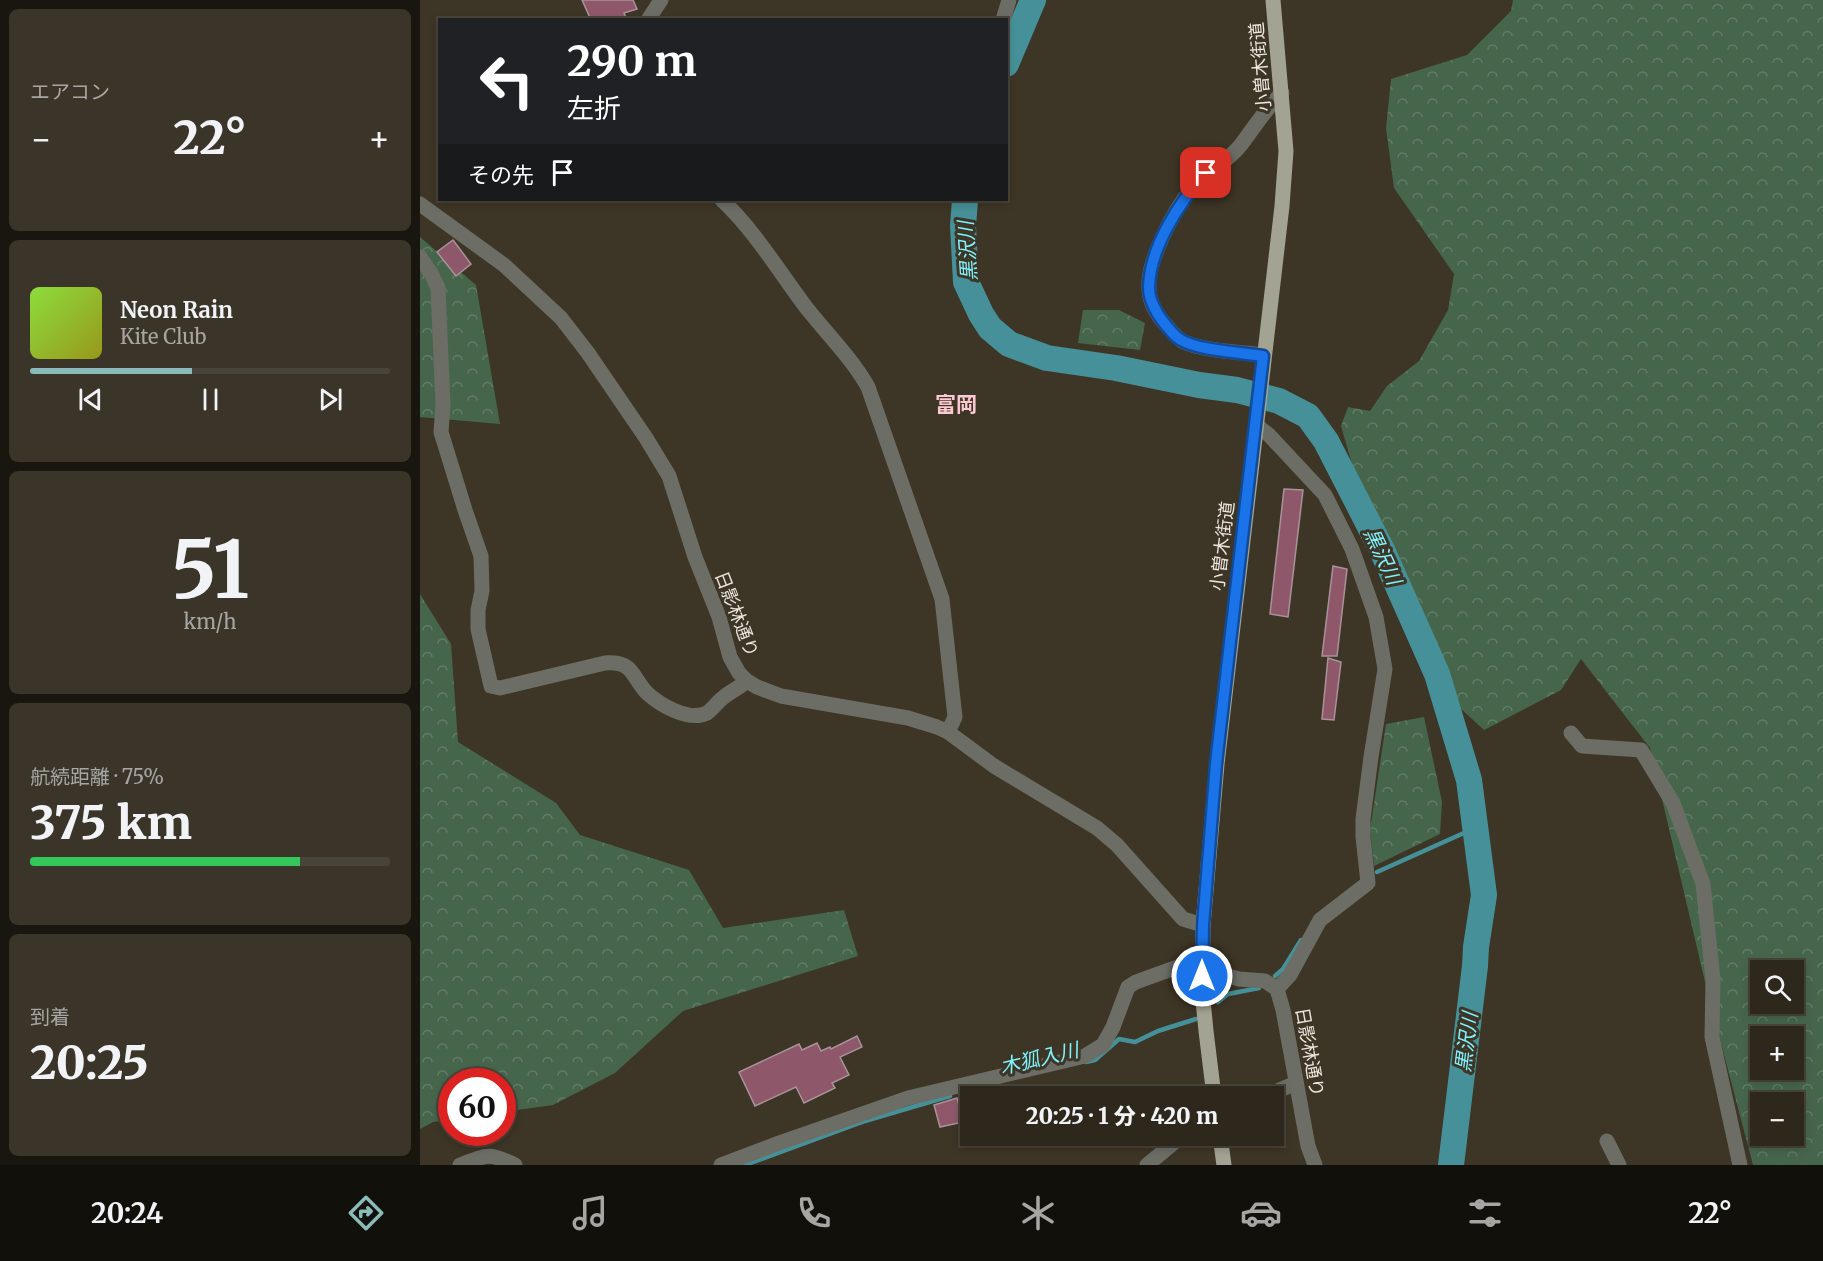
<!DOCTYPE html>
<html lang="ja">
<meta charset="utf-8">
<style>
:root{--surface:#2e281c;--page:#3a3429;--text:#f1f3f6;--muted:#a7a6a3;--line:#49443b;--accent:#8bbbb9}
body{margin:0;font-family:Merriweather,"Noto Sans JP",serif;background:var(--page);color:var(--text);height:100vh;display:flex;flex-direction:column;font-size:22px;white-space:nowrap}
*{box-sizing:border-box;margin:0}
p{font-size:20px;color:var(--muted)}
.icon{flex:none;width:33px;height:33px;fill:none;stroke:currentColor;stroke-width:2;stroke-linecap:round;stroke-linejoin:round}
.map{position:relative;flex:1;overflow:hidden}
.details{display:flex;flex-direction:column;gap:9px;padding:9px;background:#19160f;width:420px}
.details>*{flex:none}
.top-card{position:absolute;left:18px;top:18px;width:570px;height:183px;border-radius:0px;box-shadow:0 3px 9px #0003,0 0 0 2px var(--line);background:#202124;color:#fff;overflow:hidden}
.buttons{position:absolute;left:1330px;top:960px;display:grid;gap:12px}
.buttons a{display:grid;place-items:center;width:54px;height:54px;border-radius:0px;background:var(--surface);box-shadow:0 3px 9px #0003,0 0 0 2px var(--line);font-size:30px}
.speed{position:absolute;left:18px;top:1068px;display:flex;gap:12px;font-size:30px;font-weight:700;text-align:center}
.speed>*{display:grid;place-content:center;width:78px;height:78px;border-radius:50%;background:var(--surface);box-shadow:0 3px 9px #0003,0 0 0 2px var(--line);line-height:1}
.speed .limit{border:9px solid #d22;background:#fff;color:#111}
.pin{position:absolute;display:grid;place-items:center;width:51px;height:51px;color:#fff;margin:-26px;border-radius:12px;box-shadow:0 3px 9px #0006}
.me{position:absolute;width:66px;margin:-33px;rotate:0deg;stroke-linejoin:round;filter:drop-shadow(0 0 4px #0008)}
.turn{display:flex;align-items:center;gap:21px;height:126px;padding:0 30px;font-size:27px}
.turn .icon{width:78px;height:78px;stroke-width:2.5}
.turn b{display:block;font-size:42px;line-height:51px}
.then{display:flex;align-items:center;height:57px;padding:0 30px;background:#0003;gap:12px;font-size:22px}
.big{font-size:45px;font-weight:800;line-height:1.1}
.details .widget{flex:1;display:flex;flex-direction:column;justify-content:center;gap:9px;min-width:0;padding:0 21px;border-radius:9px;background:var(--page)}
.details .dial{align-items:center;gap:0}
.dial b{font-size:78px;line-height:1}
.song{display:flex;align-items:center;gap:18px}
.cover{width:72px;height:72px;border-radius:9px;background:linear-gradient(135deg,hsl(90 70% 55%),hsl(60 70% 35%))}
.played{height:6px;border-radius:3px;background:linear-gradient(90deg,var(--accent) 45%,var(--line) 45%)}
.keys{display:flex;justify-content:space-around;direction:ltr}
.heat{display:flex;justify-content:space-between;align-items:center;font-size:33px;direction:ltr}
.charge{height:9px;border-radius:4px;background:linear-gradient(90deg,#34c759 75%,var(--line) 0)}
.trip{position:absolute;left:540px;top:1086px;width:324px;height:60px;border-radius:0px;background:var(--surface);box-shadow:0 3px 9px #0003,0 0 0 2px var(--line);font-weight:800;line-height:60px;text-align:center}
.dock{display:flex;height:96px;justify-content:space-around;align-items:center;background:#12100b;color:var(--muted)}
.dock .icon{width:42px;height:42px}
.dock .active{color:var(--accent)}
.dock b{font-size:27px;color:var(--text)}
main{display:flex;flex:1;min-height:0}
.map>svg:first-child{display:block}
</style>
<main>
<section class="details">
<div class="widget"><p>エアコン</p>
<div class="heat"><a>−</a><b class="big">22°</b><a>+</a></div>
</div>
<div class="widget">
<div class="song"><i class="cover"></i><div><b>Neon Rain</b><p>Kite Club</p></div></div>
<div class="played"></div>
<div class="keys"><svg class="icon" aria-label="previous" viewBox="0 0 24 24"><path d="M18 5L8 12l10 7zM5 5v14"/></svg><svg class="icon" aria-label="pause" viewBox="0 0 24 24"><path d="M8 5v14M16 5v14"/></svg><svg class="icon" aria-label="next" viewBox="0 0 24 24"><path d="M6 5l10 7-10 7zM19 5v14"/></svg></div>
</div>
<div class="widget dial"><b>51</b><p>km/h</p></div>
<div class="widget"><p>航続距離 · 75%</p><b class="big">375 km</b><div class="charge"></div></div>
<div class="widget"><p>到着</p><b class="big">20:25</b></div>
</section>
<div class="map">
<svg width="1403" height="1165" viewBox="0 0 1403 1165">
<defs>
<pattern id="forest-crowns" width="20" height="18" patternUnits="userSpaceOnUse" patternTransform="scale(1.5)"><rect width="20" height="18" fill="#46664c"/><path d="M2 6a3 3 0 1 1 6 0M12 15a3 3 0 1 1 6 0" fill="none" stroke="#617c65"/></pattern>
</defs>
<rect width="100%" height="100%" fill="#3d3525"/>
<g fill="url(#forest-crowns)" fill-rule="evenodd">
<path d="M1093,0H1403V1165H1333L1286,986L1230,748L1161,659L1141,690L1064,730L1027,696L940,492L921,426L928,407L950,411L967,386L999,361L1028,310L1034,274L974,188L966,128L971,79L1047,55L1091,11ZM1341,970H1374V1004H1341ZM1341,1036H1374V1070H1341ZM1341,1102H1374V1136H1341Z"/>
<path d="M0,237L56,285L80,424L0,417Z"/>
<path d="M663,310H699L725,323L720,350L658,343Z"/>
<path d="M0,594L31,644L38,742L136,803L160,835L269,870L303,928L424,910L438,956L263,1011L195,1073L133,1105L83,1112L82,1082H32L31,1120L13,1122L0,1129Z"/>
<path d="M1004,717L1022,802L1020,834L954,866L950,830L966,724Z"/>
</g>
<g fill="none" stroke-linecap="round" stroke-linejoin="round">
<g stroke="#469199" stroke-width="4.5">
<path d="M957,872L1055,828"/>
<path d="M855,976L863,969L881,940"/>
<path d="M798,1002L808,994L839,988"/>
<path d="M666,1062L675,1060L699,1039L715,1042L738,1031L776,1019"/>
<path d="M325,1165L445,1121L530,1096"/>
</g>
<g stroke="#469199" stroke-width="26">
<path d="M586,64L613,0"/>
<path d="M545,200L543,226L546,282L561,314L570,328L589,344L627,358L696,368L779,385L817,390L859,401L888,416L906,441L962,550L1017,674L1049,780L1064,895L1056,947L1055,966L1031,1165"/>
</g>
</g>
<g fill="#8e586a" stroke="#a99299" stroke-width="1.5">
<path d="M162,0H213L217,9L204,13L207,20H171Z"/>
<path d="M33,240L51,264L36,276L17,252Z"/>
<path d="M864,489L883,490L868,617L850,614Z"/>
<path d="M913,566L927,569L917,656H902Z"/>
<path d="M908,658L921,662L914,720L902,719Z"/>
<path d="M437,1036L442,1047L420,1057L429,1075L412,1083L415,1088L384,1103L376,1087L335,1106L319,1072L379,1044L382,1050L397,1043L401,1051L410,1047L411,1049Z"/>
<path d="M537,1098L543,1122L520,1127L514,1105Z"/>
</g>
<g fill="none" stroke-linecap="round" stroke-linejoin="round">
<g stroke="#6c6d65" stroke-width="15">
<path d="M228,20L241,0"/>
<path d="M583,20L589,0"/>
<path d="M302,200C335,231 358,270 385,306C406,333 431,357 448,387L522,599L535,717L528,732"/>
<path d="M0,204L84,265L141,318L168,353L226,438L249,476L275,557L299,617L310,657L319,673L327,681L337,687L361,696L488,718L517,727L528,732L574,766L677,828L697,845L763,919L783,925"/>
<path d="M0,257L12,275L18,288L23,405L21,432L45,510L61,556L62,591L58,610V629L71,686L80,688L185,663C214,661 211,676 227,693C240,705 269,722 287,713C293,709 298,701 304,697C311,691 319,688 327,681"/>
<path d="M843,355C820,352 782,351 762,341C756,337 751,331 746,325C737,315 729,302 729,288C727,261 754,209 772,189C786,172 806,163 820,146C834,128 845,109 862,93"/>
<path d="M836,425L849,435L905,495L932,549L956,617L965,669L951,757L943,819V837L948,883L900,920L870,975L857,989"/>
<path d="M1151,733L1162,746L1221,750L1253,803L1283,884L1293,979L1292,1037L1320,1165"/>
<path d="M846,1096L876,1083"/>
<path d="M1187,1141L1199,1165"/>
<path d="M40,1165C66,1155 69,1152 95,1165"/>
<path d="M301,1165L359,1143L488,1098L665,1056L683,1045L693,1027L708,987L716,982L771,962L781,963L801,974L819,979L845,981L857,989L863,1010L888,1146L895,1165"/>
<path d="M727,1165L762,1136"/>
</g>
<g stroke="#a2a392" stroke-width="15">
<path d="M794,1096L786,1031L782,990L783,925L797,764L862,206L866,151L853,0"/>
<path d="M800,1136L804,1165"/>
</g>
</g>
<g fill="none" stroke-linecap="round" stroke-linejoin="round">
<defs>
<path id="route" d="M782,976L783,925L796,764L843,356C821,352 780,351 761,340C755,337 750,330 745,324C737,314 729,300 729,287C730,247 760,201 786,173"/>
</defs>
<use href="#route" stroke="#114b97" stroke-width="15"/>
<use href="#route" stroke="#1a73e8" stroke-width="10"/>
</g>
<g text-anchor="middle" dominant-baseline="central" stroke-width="6" stroke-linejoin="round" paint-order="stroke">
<g font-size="18" fill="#ece6dd" stroke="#3d3525">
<text transform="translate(840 67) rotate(-95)">小曽木街道</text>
<text transform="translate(802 546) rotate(-83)">小曽木街道</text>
<text transform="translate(317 614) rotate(69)">日影林通り</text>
<text transform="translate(890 1052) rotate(80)">日影林通り</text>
</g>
<g font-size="20" font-style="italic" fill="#80f2ff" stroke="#3d3525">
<text transform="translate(547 251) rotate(-94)">黒沢川</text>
<text transform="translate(963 556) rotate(65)">黒沢川</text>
<text transform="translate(1046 1042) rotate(-83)">黒沢川</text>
<text transform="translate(619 1058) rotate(-13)">木狐入川</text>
</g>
<g font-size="21" font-weight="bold" fill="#fcc9d3" stroke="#3d3525">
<text x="536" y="404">富岡</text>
</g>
</g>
</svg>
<div class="buttons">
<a><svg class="icon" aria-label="search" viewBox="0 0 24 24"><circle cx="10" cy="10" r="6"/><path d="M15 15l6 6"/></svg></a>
<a>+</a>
<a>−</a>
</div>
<div class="speed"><div class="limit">60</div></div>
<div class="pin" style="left:786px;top:173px;background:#d93025"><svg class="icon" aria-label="arrive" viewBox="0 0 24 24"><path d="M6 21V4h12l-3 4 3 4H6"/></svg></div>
<svg class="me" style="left:782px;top:976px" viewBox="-20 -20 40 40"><circle r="17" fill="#1a73e8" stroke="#fff" stroke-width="3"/><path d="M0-11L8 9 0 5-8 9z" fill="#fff"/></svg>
<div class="trip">20:25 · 1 分 · 420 m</div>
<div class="top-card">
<div class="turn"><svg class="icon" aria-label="left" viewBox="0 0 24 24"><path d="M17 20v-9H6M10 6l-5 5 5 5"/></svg><div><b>290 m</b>左折</div></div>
<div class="then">その先<svg class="icon" aria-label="arrive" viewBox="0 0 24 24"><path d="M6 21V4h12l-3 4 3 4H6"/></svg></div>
</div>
</div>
</main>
<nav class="dock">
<b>20:24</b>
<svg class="icon active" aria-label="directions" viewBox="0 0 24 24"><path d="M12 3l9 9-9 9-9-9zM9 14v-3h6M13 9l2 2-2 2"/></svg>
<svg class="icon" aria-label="music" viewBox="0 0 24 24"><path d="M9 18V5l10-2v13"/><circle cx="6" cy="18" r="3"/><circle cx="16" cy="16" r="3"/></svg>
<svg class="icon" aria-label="phone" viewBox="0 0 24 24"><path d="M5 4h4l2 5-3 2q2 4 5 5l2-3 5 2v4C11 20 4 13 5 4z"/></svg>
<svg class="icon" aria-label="climate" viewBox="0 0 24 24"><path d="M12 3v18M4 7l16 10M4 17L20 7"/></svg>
<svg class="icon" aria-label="car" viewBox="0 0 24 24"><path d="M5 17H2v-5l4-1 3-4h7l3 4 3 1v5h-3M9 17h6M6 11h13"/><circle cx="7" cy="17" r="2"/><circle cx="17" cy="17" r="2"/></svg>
<svg class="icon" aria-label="filters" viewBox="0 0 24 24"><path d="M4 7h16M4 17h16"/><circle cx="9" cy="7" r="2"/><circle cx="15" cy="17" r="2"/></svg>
<b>22°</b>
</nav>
